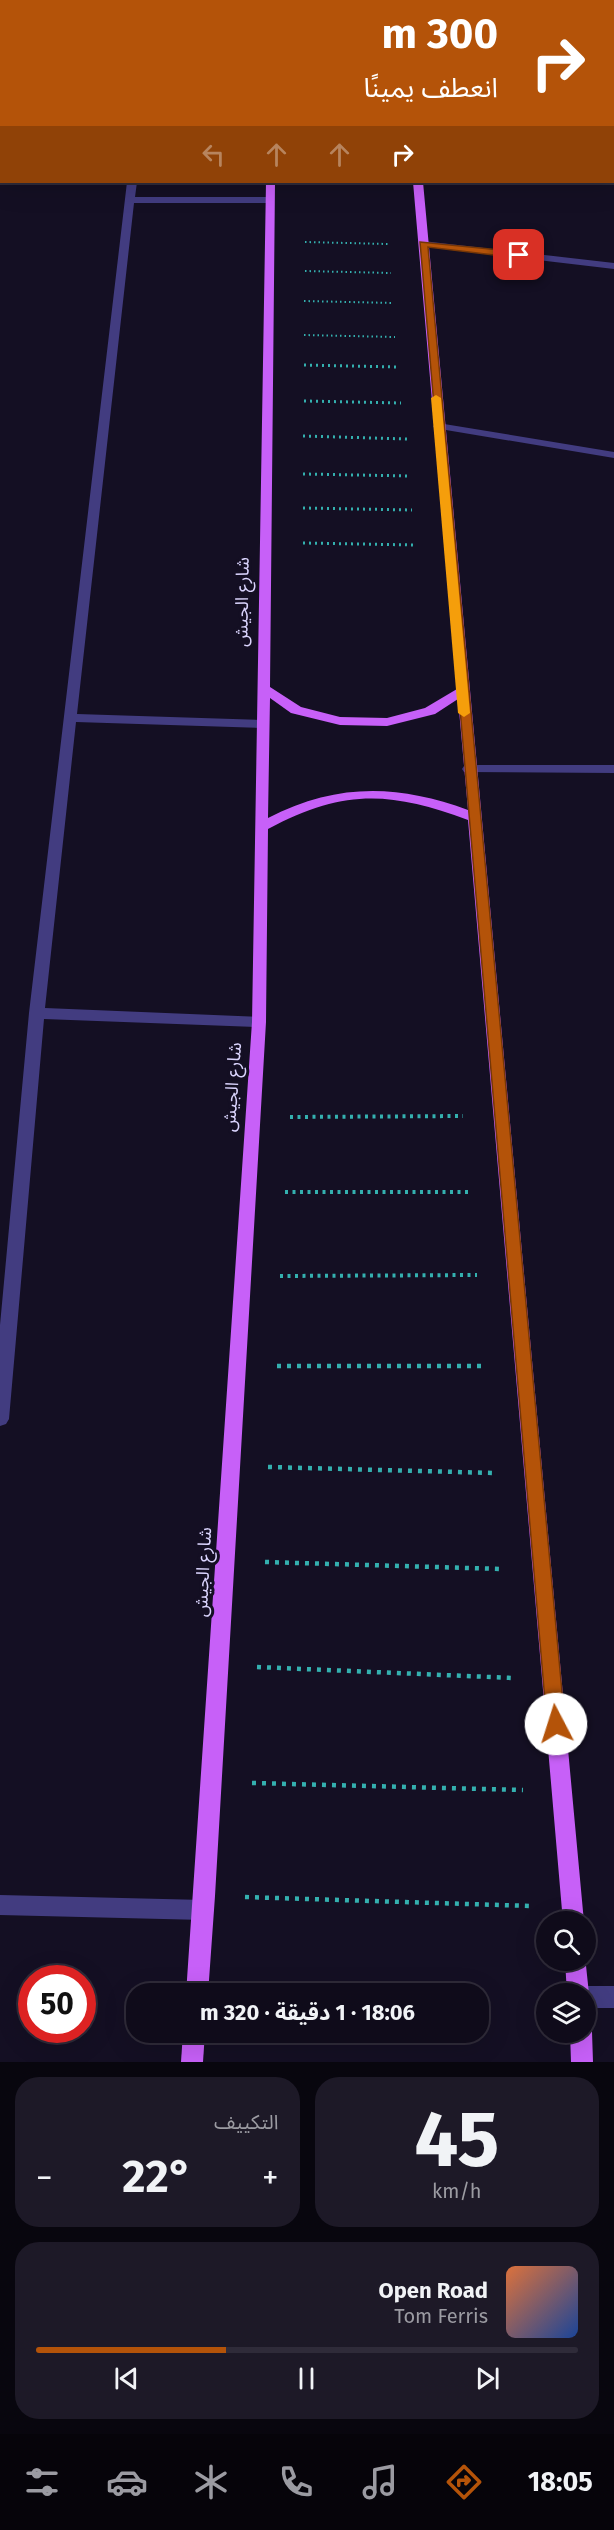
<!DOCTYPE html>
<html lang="ar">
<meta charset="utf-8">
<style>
:root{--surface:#0f0b1a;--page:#1d1927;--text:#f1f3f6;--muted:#9b9ba2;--line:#2f2b39;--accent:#b45309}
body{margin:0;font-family:"Fira Sans","Noto Sans Arabic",sans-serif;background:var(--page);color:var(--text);direction:rtl;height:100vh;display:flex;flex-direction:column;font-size:22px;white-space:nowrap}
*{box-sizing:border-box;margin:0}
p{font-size:20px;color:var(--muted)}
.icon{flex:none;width:33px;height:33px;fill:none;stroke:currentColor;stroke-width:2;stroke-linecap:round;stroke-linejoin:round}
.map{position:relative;height:2062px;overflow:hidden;direction:ltr}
.details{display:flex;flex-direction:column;gap:15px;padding:15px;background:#08060e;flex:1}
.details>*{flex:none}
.top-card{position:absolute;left:0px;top:0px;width:615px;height:183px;box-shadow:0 6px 24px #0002,0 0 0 2px var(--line);direction:rtl;background:#b45309;color:#fff;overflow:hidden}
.buttons{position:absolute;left:536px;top:1911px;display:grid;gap:12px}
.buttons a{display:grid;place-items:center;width:60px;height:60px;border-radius:50%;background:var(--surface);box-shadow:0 6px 24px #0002,0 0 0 2px var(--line);font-size:30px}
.speed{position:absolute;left:18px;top:1965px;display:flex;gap:12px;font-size:30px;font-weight:700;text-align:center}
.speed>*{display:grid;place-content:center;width:78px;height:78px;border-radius:50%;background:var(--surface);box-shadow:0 6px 24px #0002,0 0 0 2px var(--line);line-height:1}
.speed .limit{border:9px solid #d22;background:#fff;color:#111}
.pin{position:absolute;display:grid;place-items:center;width:51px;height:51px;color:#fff;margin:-26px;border-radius:12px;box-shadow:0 3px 9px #0006}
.me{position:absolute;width:66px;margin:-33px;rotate:355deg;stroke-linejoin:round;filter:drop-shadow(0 0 4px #0008)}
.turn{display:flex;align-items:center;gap:21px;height:126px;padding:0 18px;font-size:27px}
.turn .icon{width:78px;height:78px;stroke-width:2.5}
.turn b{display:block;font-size:42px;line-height:51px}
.lanes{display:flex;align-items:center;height:57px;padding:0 18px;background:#0003;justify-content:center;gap:30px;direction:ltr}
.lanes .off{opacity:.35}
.big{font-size:45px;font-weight:700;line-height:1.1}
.details .tile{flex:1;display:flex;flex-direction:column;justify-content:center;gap:9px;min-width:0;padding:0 21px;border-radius:24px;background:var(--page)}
.details .dial{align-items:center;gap:0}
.dial b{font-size:78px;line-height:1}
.song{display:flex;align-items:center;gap:18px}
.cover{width:72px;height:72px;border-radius:9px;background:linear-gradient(135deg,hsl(20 70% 55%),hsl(220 70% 35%))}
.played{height:6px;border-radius:3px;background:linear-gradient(90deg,var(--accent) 35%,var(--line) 35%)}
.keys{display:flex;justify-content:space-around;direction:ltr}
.heat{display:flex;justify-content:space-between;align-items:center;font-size:33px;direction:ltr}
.details .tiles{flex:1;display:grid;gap:15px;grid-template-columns:1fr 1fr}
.tile:last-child{grid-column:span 2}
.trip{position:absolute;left:126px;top:1983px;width:363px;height:60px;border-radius:24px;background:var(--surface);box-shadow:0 6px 24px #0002,0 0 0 2px var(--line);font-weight:700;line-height:60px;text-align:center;direction:rtl}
.dock{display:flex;height:96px;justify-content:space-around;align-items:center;background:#06040a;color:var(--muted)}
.dock .icon{width:42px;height:42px}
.dock .on{color:var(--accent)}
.dock b{font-size:27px;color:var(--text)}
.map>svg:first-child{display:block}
</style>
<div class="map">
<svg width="614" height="2062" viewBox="0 0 614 2062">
<rect width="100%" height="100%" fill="#140f23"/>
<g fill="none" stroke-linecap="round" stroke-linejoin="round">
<g stroke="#34b0af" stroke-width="2" stroke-dasharray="1.5 3" stroke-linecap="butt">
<path d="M305,242L388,244"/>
<path d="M305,271L391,273"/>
<path d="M304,301L393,303"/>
<path d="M304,335L395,337"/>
</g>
<g stroke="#34b0af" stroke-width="3" stroke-dasharray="2 4" stroke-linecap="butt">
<path d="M304,365L398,367"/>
<path d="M304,401L401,403"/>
<path d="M303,436L407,439"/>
<path d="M303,474L410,476"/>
<path d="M303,508L412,510"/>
<path d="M303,543L415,545"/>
</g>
<g stroke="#34b0af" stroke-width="4" stroke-dasharray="3 4.5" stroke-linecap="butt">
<path d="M290,1117L463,1116"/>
<path d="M285,1192H469"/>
<path d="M280,1276L477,1275"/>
</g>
<g stroke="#34b0af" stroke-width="4.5" stroke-dasharray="4 6" stroke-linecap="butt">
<path d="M277,1366H486"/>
<path d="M268,1467L495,1473"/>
<path d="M265,1562L503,1569"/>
<path d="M257,1667L513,1678"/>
<path d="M252,1783L523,1790"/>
<path d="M245,1897L531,1906"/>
</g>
<g fill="#423c80" fill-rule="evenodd">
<rect x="149" y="0" width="8" height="2"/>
<path d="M127,182H137L135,197H269L274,200L269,203H134L77,714L263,720L269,724L263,728L76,722L45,1008L259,1017L266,1022L259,1027L44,1019L9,1419L6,1424L0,1426V1325L29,1013Z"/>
<path d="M423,241L614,263V269L420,246V242Z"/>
<path d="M438,423L614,452V458L434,428L433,426Z"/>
<path d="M469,765H614V773L464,772L462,769L464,766Z"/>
<path d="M0,1895L204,1900L211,1903L214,1910L211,1917L204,1920L0,1915Z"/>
<path d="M585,1986H614V2008H585V1994H576L577,1989Z"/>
</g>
<g fill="#c760f8" fill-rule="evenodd">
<rect x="271" y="0" width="8" height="2"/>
<rect x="400" y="0" width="8" height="2"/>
<path d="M266,182H275L270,687L301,707L340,717L387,718L425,708L457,689L413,182H423L584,1922H563L468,820C389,791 344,789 268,829L266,1022L215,1896L208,1994H186L252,1022ZM270,698L291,713L340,725L387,726L435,714L458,699L468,810C397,784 336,783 268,818Z"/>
<path d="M585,1956L589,1994L585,2002V1994H567L565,1960H585Z"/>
<path d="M585,2023L589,2024L592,2032L593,2062H571L570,2032H585Z"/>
<path d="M183,2032H205L203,2062H181Z"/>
</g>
</g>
<path fill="#b45309" stroke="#753606" stroke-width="1.5" d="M420,242L519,252L523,255L519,258L428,247L565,1724L562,1730L556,1733L549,1730L547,1724Z"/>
<path fill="#f59e0b" d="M436,395L441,398L470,713L464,717L458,713L431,398Z"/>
<g text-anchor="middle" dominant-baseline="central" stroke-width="6" stroke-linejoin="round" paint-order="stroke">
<g font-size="18" fill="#dad4fd" stroke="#140f23">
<text transform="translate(242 602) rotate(-89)">شارع الجيش</text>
<text transform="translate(232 1087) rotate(-86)">شارع الجيش</text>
<text transform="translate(203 1572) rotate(-87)">شارع الجيش</text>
</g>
</g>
</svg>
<div class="buttons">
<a><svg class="icon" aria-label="search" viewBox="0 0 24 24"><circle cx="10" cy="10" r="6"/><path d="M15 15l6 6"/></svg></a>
<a><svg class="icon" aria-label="layers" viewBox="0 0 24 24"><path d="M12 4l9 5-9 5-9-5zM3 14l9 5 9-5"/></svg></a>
</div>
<div class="speed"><div class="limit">50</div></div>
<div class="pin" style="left:519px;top:255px;background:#d93025"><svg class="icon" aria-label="arrive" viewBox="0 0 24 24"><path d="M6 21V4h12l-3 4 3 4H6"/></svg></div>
<svg class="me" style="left:556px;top:1724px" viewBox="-20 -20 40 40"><circle r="19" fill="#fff"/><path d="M0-13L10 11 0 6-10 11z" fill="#b45309"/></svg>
<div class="trip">18:06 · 1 دقيقة · 320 m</div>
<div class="top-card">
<div class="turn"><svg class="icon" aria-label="right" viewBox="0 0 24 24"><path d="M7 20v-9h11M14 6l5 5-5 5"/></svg><div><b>300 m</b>انعطف يمينًا</div></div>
<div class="lanes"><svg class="icon off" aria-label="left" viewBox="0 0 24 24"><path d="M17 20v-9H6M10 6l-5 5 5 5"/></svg><svg class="icon off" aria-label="ahead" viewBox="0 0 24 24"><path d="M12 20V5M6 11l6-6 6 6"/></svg><svg class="icon off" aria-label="ahead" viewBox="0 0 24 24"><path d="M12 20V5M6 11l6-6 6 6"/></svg><svg class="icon" aria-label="right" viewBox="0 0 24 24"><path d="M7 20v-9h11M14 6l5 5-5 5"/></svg></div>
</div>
</div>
<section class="details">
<div class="tiles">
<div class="tile dial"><b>45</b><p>km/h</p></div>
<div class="tile"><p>التكييف</p>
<div class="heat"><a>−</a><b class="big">22°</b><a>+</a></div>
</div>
<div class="tile">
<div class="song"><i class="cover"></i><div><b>Open Road</b><p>Tom Ferris</p></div></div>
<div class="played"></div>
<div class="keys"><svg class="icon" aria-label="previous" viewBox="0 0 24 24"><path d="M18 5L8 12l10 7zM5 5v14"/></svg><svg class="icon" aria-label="pause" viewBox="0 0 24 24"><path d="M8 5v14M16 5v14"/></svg><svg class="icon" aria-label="next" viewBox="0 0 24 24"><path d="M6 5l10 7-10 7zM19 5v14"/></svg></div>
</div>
</div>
</section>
<nav class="dock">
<b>18:05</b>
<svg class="icon on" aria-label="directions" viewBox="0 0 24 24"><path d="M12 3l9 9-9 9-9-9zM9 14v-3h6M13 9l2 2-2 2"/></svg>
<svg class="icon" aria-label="music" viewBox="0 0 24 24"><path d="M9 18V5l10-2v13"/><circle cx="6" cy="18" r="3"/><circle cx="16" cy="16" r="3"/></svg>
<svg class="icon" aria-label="phone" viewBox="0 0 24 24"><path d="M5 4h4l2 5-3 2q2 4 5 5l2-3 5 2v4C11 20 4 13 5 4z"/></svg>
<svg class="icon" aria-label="climate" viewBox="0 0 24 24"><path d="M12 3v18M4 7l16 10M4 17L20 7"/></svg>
<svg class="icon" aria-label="car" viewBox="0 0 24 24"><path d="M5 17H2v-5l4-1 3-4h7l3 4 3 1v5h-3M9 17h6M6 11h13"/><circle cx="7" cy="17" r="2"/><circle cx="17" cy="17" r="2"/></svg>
<svg class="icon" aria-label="filters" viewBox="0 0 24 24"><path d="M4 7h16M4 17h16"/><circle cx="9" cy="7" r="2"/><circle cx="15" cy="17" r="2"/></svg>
</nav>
